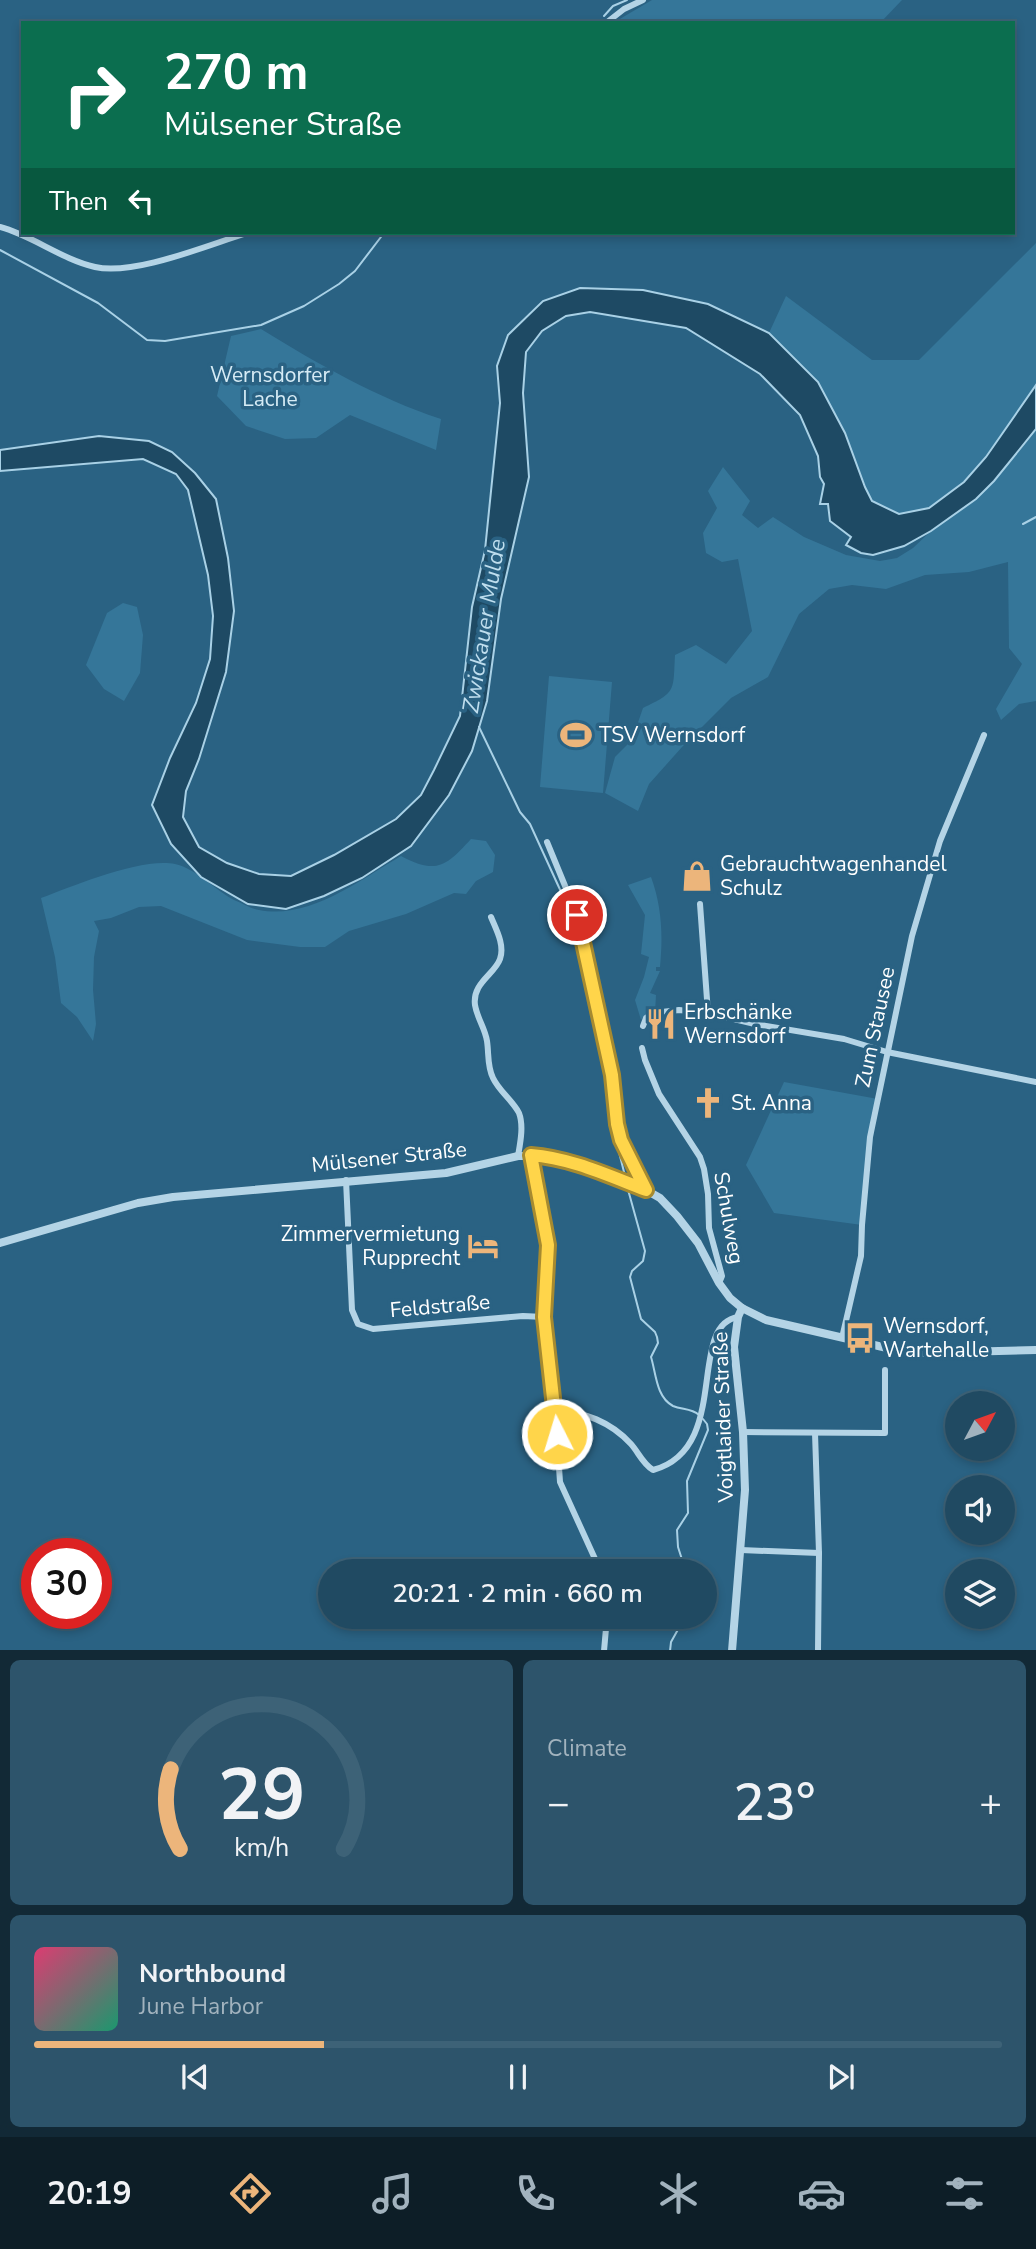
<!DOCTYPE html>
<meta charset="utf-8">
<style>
:root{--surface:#204a62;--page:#2d546b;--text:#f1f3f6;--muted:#a2b3be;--line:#3d6277;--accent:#ecb57b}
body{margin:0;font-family:"Nunito Sans",sans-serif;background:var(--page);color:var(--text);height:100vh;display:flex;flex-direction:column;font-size:26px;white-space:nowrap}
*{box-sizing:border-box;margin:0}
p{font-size:23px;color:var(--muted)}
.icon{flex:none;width:38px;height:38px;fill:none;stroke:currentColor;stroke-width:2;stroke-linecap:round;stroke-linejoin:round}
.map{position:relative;height:1650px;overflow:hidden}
.panel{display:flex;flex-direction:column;gap:10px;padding:10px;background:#122936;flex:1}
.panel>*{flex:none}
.top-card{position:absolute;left:21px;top:21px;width:994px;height:214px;border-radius:0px;box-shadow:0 4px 10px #0003,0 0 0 2px var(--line);background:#0b6e4f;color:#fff;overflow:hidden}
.needle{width:46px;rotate:49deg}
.buttons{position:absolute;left:945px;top:1391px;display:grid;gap:14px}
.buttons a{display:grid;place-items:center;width:70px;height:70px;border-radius:50%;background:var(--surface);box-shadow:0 4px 10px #0003,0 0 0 2px var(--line);font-size:35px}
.speed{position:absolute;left:21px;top:1538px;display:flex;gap:14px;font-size:35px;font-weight:700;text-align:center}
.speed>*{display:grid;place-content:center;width:91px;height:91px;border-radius:50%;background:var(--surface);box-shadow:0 4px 10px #0003,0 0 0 2px var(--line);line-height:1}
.speed .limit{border:10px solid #d22;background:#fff;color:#111}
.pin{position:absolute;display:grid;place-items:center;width:60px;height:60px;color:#fff;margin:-30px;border:4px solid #fff;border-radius:50%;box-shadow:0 2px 7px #0007}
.me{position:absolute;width:77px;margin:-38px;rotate:355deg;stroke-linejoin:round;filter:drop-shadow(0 0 5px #0008)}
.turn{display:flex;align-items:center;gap:24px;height:147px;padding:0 28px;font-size:32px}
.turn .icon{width:91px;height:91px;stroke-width:2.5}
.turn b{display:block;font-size:49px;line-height:60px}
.then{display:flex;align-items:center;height:66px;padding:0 28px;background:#0003;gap:14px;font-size:26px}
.big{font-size:52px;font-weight:600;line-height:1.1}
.panel .widget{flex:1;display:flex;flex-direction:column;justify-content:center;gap:10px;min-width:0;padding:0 24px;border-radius:10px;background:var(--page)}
.panel .dial{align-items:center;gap:0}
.dial svg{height:182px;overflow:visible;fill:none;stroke:var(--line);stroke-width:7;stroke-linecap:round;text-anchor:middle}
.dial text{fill:var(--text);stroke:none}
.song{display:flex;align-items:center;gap:21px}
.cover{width:84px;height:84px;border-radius:10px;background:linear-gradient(135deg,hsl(340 70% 55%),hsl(160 70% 35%))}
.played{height:7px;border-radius:4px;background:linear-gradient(90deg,var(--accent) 30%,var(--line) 30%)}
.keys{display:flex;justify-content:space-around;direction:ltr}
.heat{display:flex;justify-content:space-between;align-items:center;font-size:38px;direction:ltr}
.panel .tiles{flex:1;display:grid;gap:10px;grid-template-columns:1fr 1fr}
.widget:last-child{grid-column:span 2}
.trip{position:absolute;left:318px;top:1559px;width:399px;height:70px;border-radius:35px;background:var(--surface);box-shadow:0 4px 10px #0003,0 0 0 2px var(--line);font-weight:600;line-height:70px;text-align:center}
.menu{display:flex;height:112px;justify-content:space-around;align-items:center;background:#0d1e27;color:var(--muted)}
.menu .icon{width:49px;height:49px}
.menu .on{color:var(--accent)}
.menu b{font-size:32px;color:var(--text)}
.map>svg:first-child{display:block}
</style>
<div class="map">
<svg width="1036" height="1651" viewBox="0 0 1036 1651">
<rect width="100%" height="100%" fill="#2a6283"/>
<g fill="#357699">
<path d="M652,0H902L880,23H613Z"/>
<path d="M1036,243V385L986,457L964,482L929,508L899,514L872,501L818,382L769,333L786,296L872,360H919Z"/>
<path d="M261,329C318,364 377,398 441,419L436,450L350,415L316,438L285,439L246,426L217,396L231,336Z"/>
<path d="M1036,429V701L1019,704L1001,720L996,709L1022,664L1009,648L1008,562L969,572L925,575L886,589L852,585L829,589L799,614L768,677L731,698L682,747L649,784L638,811L605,793L615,757L632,740L643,708C677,692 673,691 675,655L696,645L726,664L752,631L738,559L722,562L706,553L703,533L717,508L708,491L723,467L750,501L742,515L758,528L773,517L804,537L846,555L880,561L897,558L913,548L931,531L994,481Z"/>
<path d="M123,603L137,607L143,635L140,673L124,701L104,689L86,665L107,613Z"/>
<path d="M549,676L612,682L603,793L540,787Z"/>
<path d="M471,839L486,841L495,855L493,872L476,881L466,894L454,893L406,914L349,931L325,947H300L247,940L161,906L139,907L111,918L94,921L99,931L94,957L93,990L96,1024L93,1041L77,1017L61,1003L55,957L41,898C73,886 142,857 175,864C195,868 215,890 234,900C242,903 251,909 259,910C309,920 360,880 401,856C437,875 446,866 471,839Z"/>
<path d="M651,877C662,907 663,936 660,967H656V971H660L650,993L656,995L655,1012L646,1014L641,1020L635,1000L644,977L649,957L641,954L645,915L628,885Z"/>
<path d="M784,1082L878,1099L862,1225L774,1213L746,1165Z"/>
</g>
<path fill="#1e4a64" stroke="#a9d1e6" stroke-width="2" d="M580,288L643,290L708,304L769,333L818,382L845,433L865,487L872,501L899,514L929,508L964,482L986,457L1036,385V429L994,481L976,499L931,531L904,546L873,555L861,553L846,545L851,537L830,521L828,504H820L824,484L820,477L818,456L800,415L760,374L686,328L590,312L566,316L542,331L526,352L523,393L529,477L501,599L487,701L472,751L449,795L411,846L362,878L324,896L286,909L248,904L201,877L171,844L152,805L170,758L196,703L210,659L213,616L208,575L188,490L176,474L143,459L0,471V450L99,436L149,441L172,452L195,473L216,499L228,558L234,611L226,672L199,759L186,791L183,817L199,847L227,863L259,874L291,876L334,855L396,819L421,795L434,770L460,716L472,607L485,550L500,403L497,366L508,335L543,301Z"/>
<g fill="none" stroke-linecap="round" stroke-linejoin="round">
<g stroke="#a9d1e6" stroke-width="2">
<path d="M604,16L613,6L627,0"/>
<path d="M0,250L98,303L147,340L165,341L261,325L304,306L339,284L355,271L384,233"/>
<path d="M1023,524L1036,517"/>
<path d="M479,727L520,812L530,824L573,918L610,1086"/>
<path d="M612,1112V1102"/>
<path d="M611,1120L626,1180"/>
<path d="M627,1186L645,1251L643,1261L632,1271L630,1277L641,1319L655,1332L657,1337L658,1343L651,1357C656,1373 656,1397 673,1406C682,1410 691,1408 699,1415"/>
<path d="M686,1572L678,1547L677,1530L688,1513L687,1481L708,1430L707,1424L703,1419"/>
<path d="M670,1651L671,1642L685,1617"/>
</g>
<g stroke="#b4d4e6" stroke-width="6">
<path d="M606,23L624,9L643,0"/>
<path d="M0,227C33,236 61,259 95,267C134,276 208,245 247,233"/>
<path d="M547,842L577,915L612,1075L617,1124L621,1140L646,1190"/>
<path d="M700,904L708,1013"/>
<path d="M491,917C496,929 505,945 500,959C495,974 472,983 475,1005C477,1018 485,1028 487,1041C489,1054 487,1066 493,1078C499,1091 513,1101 519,1113C524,1126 520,1144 518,1156"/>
<path d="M643,1026L646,1018L653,1013L679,1010L708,1013L755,1024L844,1039L887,1052L1036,1082"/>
<path d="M642,1048L645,1060L659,1094L700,1157L704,1169L708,1194L709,1228L722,1276L719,1283"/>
<path d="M531,1155L548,1245L544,1317"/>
<path d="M346,1180L352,1310L358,1324L373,1329L523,1316L544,1317L555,1409L560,1482L601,1572"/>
<path d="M842,1338L861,1256L862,1225L870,1137L912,936L940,841L984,735"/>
<path d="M555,1409C585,1413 610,1421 631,1444C639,1453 642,1463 653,1470C732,1449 686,1325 738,1317"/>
<path d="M743,1432L885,1433V1370"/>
<path d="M815,1433L819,1553L818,1651"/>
<path d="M741,1550L819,1553"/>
<path d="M604,1651L607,1617"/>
</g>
<g stroke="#b4d4e6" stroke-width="8">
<path d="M0,1243L138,1203L173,1197L446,1173L518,1156H549L569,1161L646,1190L660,1198L677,1216L698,1243L719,1283L730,1298L742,1308L766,1320L900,1351L922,1353L1036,1350"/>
<path d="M732,1651L745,1490L743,1432L734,1347L738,1317L742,1308"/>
</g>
</g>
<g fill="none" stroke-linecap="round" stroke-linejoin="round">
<defs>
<path id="route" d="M557,1434L544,1317L548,1245L531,1155C571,1158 609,1176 646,1190L621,1140L617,1124L612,1075L577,915"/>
</defs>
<use href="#route" stroke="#a68a30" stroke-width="18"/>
<use href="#route" stroke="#ffd54a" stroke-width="12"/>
</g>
<defs>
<symbol id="stadium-bare" viewBox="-9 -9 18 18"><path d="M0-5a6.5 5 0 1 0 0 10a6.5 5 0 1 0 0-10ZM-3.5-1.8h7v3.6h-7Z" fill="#ecb57b" stroke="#2a6283" stroke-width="2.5" paint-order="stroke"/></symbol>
<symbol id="shop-bare" viewBox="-9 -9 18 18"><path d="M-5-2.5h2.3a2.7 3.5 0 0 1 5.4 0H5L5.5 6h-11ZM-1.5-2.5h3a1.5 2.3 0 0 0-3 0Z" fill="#ecb57b" stroke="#2a6283" stroke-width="2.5" paint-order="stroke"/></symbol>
<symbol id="restaurant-bare" viewBox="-9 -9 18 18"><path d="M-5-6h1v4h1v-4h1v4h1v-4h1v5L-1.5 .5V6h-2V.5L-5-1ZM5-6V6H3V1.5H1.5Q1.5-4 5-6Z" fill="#ecb57b" stroke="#2a6283" stroke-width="2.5" paint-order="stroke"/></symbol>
<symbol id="church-bare" viewBox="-9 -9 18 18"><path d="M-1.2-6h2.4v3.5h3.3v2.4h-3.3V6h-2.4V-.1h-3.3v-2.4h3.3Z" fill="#ecb57b" stroke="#2a6283" stroke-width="2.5" paint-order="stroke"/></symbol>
<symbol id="hotel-bare" viewBox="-9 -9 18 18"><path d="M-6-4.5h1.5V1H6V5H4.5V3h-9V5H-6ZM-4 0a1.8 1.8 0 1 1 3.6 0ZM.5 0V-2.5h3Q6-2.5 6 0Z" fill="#ecb57b" stroke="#2a6283" stroke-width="2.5" paint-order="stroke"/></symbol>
<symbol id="bus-bare" viewBox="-9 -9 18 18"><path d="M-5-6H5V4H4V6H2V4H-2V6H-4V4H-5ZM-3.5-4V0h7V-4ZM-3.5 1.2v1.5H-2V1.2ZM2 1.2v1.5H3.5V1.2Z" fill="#ecb57b" stroke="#2a6283" stroke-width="2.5" paint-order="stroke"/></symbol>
</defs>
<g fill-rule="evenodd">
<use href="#stadium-bare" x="554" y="713" width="44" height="44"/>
<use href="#shop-bare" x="675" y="854" width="44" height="44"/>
<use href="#restaurant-bare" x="639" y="1002" width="44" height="44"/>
<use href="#church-bare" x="686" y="1081" width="44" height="44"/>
<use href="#hotel-bare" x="461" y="1224" width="44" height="44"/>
<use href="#bus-bare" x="838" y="1316" width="44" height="44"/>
</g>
<g text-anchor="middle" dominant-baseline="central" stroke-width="7" stroke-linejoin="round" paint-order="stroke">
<g font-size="21" fill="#d6ebf5" stroke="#2a6283">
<text x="270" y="375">Wernsdorfer<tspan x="270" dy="24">Lache</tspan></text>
</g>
<g font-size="21" fill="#fff" stroke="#2a6283" text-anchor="start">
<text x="599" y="735">TSV Wernsdorf</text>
<text x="720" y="864">Gebrauchtwagenhandel<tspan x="720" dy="24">Schulz</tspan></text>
<text x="684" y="1012">Erbschänke<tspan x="684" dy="24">Wernsdorf</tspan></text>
<text x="731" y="1103">St. Anna</text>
<text x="460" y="1234" text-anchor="end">Zimmervermietung<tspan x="460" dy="24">Rupprecht</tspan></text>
<text x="883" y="1326">Wernsdorf,<tspan x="883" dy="24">Wartehalle</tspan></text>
</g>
<g font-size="21" fill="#fff" stroke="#2a6283">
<text transform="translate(875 1027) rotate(-78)">Zum Stausee</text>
<text transform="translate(389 1157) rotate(-6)">Mülsener Straße</text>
<text transform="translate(729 1218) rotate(80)">Schulweg</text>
<text transform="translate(440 1306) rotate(-5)">Feldstraße</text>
<text transform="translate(723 1417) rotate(-92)">Voigtlaider Straße</text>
</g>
<g font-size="23" font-style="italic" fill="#bfdeee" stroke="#2a6283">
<text transform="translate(484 626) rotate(-81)">Zwickauer Mulde</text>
</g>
</g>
</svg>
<div class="buttons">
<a><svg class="needle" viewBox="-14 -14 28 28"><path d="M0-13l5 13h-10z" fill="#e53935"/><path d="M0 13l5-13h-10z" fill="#a2b3be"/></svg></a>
<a><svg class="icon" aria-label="sound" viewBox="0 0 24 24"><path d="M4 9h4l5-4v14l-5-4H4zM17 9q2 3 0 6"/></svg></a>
<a><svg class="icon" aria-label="layers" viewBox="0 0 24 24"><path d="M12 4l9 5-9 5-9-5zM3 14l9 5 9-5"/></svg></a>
</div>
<div class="speed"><div class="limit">30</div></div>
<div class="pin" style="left:577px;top:915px;background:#d93025"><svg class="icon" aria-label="arrive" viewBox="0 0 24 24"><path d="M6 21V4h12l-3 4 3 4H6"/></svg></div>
<svg class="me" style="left:557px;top:1434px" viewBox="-20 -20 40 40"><circle r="17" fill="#ffd54a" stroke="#fff" stroke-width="3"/><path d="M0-11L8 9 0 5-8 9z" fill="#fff"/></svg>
<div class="trip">20:21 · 2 min · 660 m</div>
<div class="top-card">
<div class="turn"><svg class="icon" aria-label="right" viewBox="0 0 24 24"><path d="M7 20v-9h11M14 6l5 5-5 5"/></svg><div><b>270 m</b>Mülsener Straße</div></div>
<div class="then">Then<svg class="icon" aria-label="left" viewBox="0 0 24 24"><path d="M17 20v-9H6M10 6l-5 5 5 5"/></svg></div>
</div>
</div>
<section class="panel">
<div class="tiles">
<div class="widget dial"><svg viewBox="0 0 100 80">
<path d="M14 69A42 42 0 1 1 86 69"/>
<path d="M14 69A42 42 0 0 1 10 34" stroke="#ecb57b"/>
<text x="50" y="56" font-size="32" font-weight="700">29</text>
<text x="50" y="72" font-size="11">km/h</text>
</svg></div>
<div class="widget"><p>Climate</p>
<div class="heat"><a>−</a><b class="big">23°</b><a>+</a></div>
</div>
<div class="widget">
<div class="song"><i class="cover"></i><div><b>Northbound</b><p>June Harbor</p></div></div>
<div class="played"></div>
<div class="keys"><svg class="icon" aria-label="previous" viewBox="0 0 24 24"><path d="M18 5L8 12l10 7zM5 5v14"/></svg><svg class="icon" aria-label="pause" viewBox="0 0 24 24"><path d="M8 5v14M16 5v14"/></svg><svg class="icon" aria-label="next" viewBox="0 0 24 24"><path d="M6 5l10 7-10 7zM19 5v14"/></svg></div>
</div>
</div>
</section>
<nav class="menu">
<b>20:19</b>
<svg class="icon on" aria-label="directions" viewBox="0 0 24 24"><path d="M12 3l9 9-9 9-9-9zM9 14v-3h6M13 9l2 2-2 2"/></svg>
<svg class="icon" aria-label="music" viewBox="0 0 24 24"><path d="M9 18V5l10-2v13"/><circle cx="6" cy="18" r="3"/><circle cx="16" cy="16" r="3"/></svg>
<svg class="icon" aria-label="phone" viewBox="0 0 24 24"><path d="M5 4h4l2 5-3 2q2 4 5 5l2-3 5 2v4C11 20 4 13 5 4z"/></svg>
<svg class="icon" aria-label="climate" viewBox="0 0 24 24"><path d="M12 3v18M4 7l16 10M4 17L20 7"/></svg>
<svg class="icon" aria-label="car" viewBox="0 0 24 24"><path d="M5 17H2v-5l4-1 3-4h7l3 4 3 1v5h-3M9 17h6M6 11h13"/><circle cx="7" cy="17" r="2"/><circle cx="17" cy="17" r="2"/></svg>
<svg class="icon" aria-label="filters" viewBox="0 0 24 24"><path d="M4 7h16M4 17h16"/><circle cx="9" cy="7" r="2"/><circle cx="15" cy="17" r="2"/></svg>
</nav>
